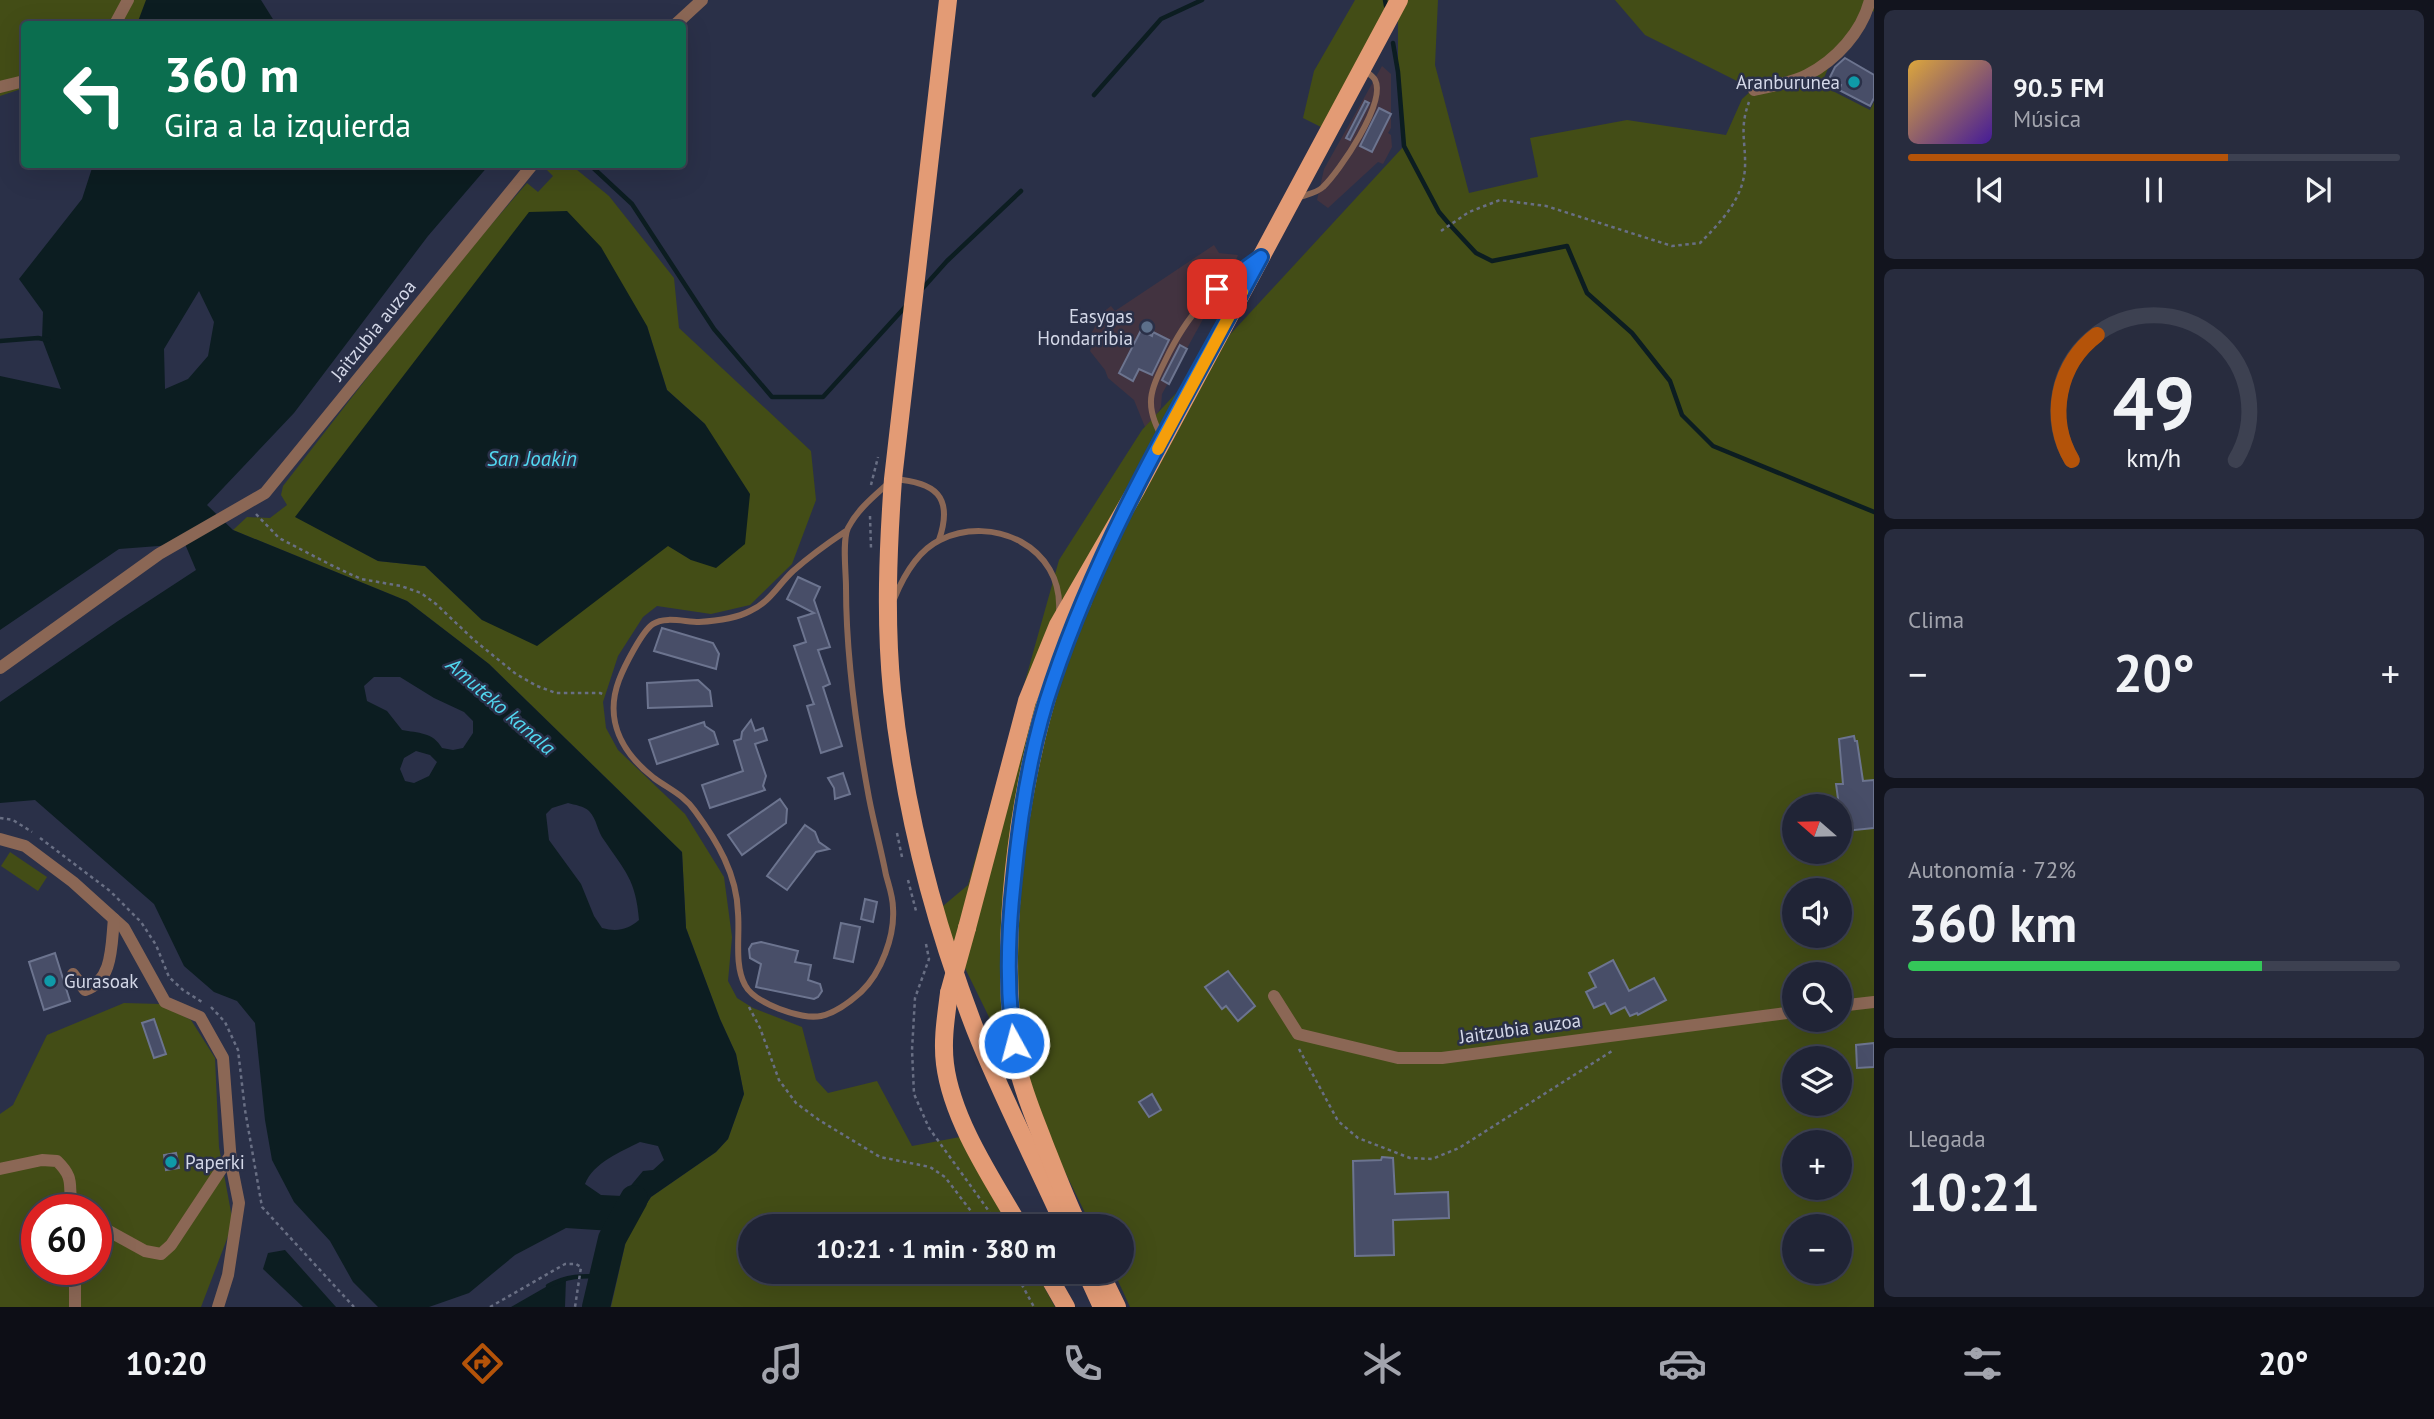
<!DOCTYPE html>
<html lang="es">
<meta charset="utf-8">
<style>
:root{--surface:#202436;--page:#282c3e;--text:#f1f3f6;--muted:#a2a4ad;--line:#3d4151;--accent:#b45309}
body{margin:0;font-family:"PT Sans",sans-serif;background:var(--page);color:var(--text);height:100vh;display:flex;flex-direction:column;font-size:26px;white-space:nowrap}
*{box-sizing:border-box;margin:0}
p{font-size:23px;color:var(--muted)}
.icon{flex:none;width:38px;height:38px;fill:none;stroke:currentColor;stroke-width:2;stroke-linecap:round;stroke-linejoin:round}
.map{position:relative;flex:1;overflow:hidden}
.panel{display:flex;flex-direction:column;gap:10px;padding:10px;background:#12141e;width:560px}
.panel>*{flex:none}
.guide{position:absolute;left:21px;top:21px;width:665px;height:147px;border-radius:7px;box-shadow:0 7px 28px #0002,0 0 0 2px var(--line);background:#0b6e4f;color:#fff;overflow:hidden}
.needle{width:46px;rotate:290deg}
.controls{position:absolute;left:1782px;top:794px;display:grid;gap:14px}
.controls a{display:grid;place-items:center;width:70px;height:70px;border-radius:50%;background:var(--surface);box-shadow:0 7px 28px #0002,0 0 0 2px var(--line);font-size:35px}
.speed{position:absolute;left:21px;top:1194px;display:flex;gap:14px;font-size:35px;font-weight:700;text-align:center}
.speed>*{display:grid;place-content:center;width:91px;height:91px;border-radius:50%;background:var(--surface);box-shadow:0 7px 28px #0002,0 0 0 2px var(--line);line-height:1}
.speed .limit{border:10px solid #d22;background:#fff;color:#111}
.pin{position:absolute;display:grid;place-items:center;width:60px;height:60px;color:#fff;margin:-30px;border-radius:14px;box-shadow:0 4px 10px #0006}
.me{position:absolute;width:77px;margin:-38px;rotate:353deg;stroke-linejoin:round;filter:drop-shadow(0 0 5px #0008)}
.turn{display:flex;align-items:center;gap:24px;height:147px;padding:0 28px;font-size:32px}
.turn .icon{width:91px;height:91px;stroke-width:2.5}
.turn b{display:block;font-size:49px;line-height:60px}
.big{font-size:52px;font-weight:700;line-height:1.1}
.panel .widget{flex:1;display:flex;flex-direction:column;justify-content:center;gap:10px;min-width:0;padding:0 24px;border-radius:10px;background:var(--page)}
.panel .dial{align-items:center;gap:0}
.dial svg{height:182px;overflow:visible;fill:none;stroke:var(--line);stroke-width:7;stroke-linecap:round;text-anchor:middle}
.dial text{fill:var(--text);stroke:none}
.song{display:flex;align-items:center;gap:21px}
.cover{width:84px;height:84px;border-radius:10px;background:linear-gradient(135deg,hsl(40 70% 55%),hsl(260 70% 35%))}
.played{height:7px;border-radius:4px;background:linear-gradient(90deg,var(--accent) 65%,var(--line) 65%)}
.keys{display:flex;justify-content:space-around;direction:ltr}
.heat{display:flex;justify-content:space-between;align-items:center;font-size:38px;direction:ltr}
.charge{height:10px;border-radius:5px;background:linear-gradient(90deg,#34c759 72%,var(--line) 0)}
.trip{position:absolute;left:738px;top:1214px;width:396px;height:70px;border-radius:35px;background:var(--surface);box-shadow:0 7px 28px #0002,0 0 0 2px var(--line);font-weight:700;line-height:70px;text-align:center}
.dock{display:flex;height:112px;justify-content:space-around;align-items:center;background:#0d0e16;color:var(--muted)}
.dock .icon{width:49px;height:49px}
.dock .active{color:var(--accent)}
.dock b{font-size:32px;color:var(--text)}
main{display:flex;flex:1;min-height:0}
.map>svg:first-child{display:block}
</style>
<main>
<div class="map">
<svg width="1874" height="1307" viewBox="0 0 1874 1307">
<rect width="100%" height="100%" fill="#2a3048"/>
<g fill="#423340">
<path d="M1382,66L1391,74V128L1388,133L1391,135L1392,147L1383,164L1378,162L1328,208L1317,200L1324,169Z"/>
<path d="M1214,245L1219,253L1238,255L1223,291L1208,310L1162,394L1161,407L1147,432L1134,400L1108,378L1105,370L1090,351L1093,343L1088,340L1102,313L1111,306L1115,311Z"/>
</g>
<g fill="#434d16" fill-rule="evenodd">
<path d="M0,0H165L161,24H24V88L0,96Z"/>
<path d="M1355,0H1438L1435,65L1469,193L1538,177L1530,138L1627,120L1726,135L1742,99L1753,89L1645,35L1615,0H1874V12L1869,6L1832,59L1821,85L1870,110L1874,102V1307H1130L1114,1272H1122V1227H1092L937,911L968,885L1059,560L1142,430L1404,146L1398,72V4L1329,131L1303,118L1314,71ZM1794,807H1839V852H1794ZM1794,891H1839V936H1794ZM1794,975H1839V1020H1794ZM1794,1059H1839V1104H1794ZM1794,1143H1839V1188H1794ZM1794,1227H1839V1272H1794Z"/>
<path d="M547,165H571L609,196L674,278L679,328L811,451L816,500L792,564L750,605L711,614L657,606L643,617L618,656L603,702L606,728L618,750L685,814L724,877L732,937L728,981L737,998L753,1008L802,1027L816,1080L828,1093L877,1081L912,1146L960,1137L1010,1227H751V1272H1036L1055,1307H611L628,1232L651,1197L716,1152L728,1139L744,1094L736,1054L720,1019L686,928L682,852L489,664L407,601L233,530L247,517L270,518L287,505L281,495L283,486L439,285L527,183L538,192L553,176L544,167ZM647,326L667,390L705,424L691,560L668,545L629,574L482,620L425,566L378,561L296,517Z"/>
<path d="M10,852L47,877L38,891L1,866Z"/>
<path d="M124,1003L160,1004L191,1020L215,1058L219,1147L233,1223L201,1307H0V1114L13,1105L47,1035ZM37,1209H96V1269H37Z"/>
</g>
<g fill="#0c1d21" fill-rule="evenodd">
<path d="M146,0H261L276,24H137Z"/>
<path d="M93,165H489L428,236L294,413L207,505L233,530L407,601L489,664L682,852L686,928L720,1019L736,1054L744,1094L728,1139L716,1152L651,1197L628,1232L566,1228L515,1255L469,1293L429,1307H378L353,1282L330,1241L294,1202L272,1160L265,1120L255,1023L237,1001L214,992L184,966L154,904L35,800L0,803V702L118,621L196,570L185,544L119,549L0,630V376L61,389L42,339L43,312L19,279L82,199ZM199,291L214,322L208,356L188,379L165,389L164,349ZM374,677H400L434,698L464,712L473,721V733L463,748L453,750L442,748C433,732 418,733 402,730L387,711L367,701L364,686ZM416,751L430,755L437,762L429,776L414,783L405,781L400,769L404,758ZM568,803C575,805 584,806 589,811C597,819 597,831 604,840C625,871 636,880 639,920C627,930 617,932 602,928L594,916L581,884L549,840L546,814L552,808ZM640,1142L658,1146L664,1160L653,1170L643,1171L622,1196L601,1195L585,1184C593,1163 622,1151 640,1142Z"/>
<path d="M567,211L601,247L647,326L667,390L705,424L750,494L745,544L716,568L691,560L668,546L537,646L482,620L425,566L378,561L295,517L529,212Z"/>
<path d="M285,1250L336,1307H303L263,1269L268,1253Z"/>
<path d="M566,1278L565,1307H511L558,1280Z"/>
</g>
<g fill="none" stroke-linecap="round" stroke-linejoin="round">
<g stroke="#0c1d21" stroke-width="4.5">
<path d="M1385,0L1386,6"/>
<path d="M1393,43L1398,72L1404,146L1439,212L1450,225L1476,253L1492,261L1567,246L1587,293L1632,333L1670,381L1682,415L1713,446L1874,512"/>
<path d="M1094,95L1161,19L1202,0"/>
<path d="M589,164L632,204L714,329L772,397H823L906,306"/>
<path d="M922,289L947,261L1021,191"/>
<path d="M0,341L38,338L48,340"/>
<path d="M548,1286C566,1276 583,1275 603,1277"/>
</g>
<path stroke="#0c1d21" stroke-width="28" d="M596,1307L612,1239L634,1199"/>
</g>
<g fill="#484e68" stroke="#6c748f" stroke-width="2">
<path d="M1845,58L1874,75V98L1870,106L1839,90L1841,85L1829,79L1835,67Z"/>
<path d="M1365,101L1369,103L1350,140L1346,138Z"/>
<path d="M1379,108L1391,114L1372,152L1360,146Z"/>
<path d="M1141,330L1152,336L1153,332L1169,340L1152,375L1139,369L1133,381L1119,373Z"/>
<path d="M1180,345L1187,349L1169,384L1162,380Z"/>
<path d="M798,577L820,587L814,600L830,647L818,650L830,684L823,687L842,746L821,753L807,706L814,704L813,702L794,646L806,642L798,618L814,613L787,599Z"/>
<path d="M662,628L713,643L719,654L716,669L654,651Z"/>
<path d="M698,680L710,691L712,706L648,708L647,683Z"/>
<path d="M751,720L755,731L763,728L767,740L755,744L766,776L763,786L765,790L710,808L702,785L743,771L734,741L741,739L742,732Z"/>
<path d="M704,722L705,726L714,732L718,744L657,764L649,740Z"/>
<path d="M1854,736L1855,741H1857L1863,781L1874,780V828L1845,831L1844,828H1842L1836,784H1843L1839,739Z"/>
<path d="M843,773L850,794L835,799L834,788L828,778Z"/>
<path d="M780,799L787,809L786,823L742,855L728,835Z"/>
<path d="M805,825L815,832L819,842L829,849L816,852L787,890L767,876Z"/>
<path d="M865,899L877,902L873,922L861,919Z"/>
<path d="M841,923L860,927L853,962L834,958Z"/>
<path d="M761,942L798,951L795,962L811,965L808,980L820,984L822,991L818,997L814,999L756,987L761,964L750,958L749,949L752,944Z"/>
<path d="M55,953L70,1001L44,1010L29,962Z"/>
<path d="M1613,960L1629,991L1654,978L1666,1000L1638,1015L1637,1013L1630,1016L1625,1007L1611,1014L1605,1003L1594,1008L1586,992L1596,987L1589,973Z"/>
<path d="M1228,971L1255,1006L1238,1021L1226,1006L1222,1009L1205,987Z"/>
<path d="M154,1019L166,1054L154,1058L142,1023Z"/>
<path d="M1874,1043V1067L1857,1068L1856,1045Z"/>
<path d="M1152,1094L1161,1110L1149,1117L1139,1102Z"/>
<path d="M176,1153L179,1168L166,1170L164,1155Z"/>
<path d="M1382,1157L1393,1158L1395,1194L1448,1192L1449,1218L1393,1220L1394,1255L1355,1256L1353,1161L1381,1160Z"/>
</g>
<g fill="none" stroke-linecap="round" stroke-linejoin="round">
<g stroke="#696f84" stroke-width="2.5" stroke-dasharray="3.5 3.5" stroke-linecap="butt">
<path d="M1441,231L1469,212L1500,200L1546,206L1672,246L1700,243C1721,222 1743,199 1745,168C1746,142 1739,129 1749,102"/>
<path d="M871,485L878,457"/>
<path d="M256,514L279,538L331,565L361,579L401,586L421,593L436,604L474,640L516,674L537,686L556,693H600L605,695"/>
<path d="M870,516L871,548"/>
<path d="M0,818L13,820L32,832"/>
<path d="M897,833L902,857"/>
<path d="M40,838L110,891L141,922L156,945L169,977L183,990L202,1002"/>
<path d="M908,880L916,911"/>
<path d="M926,944L929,959L915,998L912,1050L914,1094L929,1128L996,1221"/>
<path d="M211,1007L225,1022L238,1050L245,1110L262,1207L354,1307"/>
<path d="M749,1007L760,1028L779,1080L796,1103L819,1120L880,1157L930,1167L945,1177L983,1227"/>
<path d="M1299,1049L1338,1121L1358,1138L1410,1158L1432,1159L1459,1148L1612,1051"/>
<path d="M1015,1272L1034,1307"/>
<path d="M490,1307L565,1264H576L581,1267L575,1307"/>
</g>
<g stroke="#8b6755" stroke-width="6">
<path d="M1297,198C1305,195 1317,193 1323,187C1339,172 1387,102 1375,80C1373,76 1366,72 1363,69"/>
<path d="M1162,437C1144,405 1150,391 1165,361C1189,311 1207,296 1251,265"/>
<path d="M846,531C828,543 810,556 793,571C777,586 771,601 750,611C735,619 716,621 699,622C685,622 665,616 653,624C642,631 624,667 619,680C604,720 622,753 654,778C669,789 684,795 695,811C717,841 737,874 738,913C740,935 734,965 745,985C754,1003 801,1020 821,1016C835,1013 851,1001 861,992C881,973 895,936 893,908C893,897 889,886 886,875C881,849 874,824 869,798C856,728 846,657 846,587C846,572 842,540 848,528C858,508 877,494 893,479C935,482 954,496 939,540"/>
<path d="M894,599C903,577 917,551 940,540C993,514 1063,547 1059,611"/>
</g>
<g stroke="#8b6755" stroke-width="12">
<path d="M115,24L128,0"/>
<path d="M676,24L702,0"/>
<path d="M0,87L24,81"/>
<path d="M1754,90C1771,86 1792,83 1807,75C1836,60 1862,32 1870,0"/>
<path d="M0,668L159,554L265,493L533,164"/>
<path d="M0,839L25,846L73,882L124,928L165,1002L200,1017L223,1058L231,1163L239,1203L228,1275L218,1307"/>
<path d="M73,974L85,990C114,980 111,944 114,919"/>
<path d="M1274,996L1298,1034L1398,1058H1442L1794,1012"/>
<path d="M1839,1006L1874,1002"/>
<path d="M0,1169L42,1160L57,1161C79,1182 64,1189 75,1209"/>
<path d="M96,1224L145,1251L161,1254L171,1245L230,1156"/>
<path d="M75,1307V1269"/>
</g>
<g stroke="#e39b75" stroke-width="18">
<path d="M948,0L893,479C888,549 885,621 892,691C904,807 933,920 975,1029C1001,1095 1036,1162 1065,1227"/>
<path d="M967,928L1027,701L1058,625L1136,490L1399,0"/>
<path d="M949,993C946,1017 942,1040 945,1064C952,1120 992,1179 1020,1227"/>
<path d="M1079,1227C1066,1200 1055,1171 1044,1143C1035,1119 1024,1094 1018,1068C1010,1032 1009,994 1009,957C1010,844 1035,703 1083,601"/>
<path d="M1046,1272L1066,1307"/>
<path d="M1086,1272L1102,1307"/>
<path d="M1100,1272L1117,1307"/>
</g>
<path stroke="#e39b75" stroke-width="18" d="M949,993L967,928"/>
</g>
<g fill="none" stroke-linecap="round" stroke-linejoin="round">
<defs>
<path id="route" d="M1014,1043C1006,989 1008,933 1014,879C1020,816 1032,741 1053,681C1103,532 1187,395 1261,257L1217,289"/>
</defs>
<use href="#route" stroke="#114b97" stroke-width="18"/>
<use href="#route" stroke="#1a73e8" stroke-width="12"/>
<path stroke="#f59e0b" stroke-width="12" d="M1158,449L1242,292"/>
</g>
<g fill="#0f9aa8" stroke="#2a3048" stroke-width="2.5">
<circle cx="1854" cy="82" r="7"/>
<circle cx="50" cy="981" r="7"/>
<circle cx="171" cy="1162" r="7"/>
</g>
<circle fill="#5c6f8a" stroke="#2a3048" stroke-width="2.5" cx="1147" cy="327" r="7"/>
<g text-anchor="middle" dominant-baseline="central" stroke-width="5" stroke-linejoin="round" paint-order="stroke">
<g font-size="19" fill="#d4d8e8" stroke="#2a3048" text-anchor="end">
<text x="1840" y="82">Aranburunea</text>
<text x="1133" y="316">Easygas<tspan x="1133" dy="22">Hondarribia</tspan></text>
<text x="64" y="981" text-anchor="start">Gurasoak</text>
<text x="185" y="1162" text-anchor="start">Paperki</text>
</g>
<g font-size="19" fill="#d4d8e8" stroke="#2a3048">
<text transform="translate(373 330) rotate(-51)">Jaitzubia auzoa</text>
<text transform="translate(1520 1028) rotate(-8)">Jaitzubia auzoa</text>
</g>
<g font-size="21" font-style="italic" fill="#51d7f0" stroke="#2a3048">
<text x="532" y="458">San Joakin</text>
<text transform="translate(501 706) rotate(41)">Amuteko kanala</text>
</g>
</g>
</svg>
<div class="controls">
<a><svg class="needle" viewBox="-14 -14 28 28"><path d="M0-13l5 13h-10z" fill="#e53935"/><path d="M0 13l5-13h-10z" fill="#a2a4ad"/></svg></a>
<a><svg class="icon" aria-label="sound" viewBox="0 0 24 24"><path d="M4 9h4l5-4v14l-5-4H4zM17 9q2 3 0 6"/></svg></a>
<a><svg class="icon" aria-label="search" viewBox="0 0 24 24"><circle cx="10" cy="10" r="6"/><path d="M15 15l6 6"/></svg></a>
<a><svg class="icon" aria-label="layers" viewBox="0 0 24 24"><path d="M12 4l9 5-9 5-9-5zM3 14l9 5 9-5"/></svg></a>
<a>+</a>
<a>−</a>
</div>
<div class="speed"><div class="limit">60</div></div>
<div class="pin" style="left:1217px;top:289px;background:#d93025"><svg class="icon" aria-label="arrive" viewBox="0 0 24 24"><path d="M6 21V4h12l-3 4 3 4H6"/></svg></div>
<svg class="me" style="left:1014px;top:1043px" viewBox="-20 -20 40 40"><circle r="17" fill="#1a73e8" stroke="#fff" stroke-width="3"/><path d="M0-11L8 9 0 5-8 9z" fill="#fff"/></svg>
<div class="trip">10:21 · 1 min · 380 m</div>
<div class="guide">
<div class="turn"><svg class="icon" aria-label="left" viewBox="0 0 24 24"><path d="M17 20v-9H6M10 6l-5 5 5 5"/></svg><div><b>360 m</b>Gira a la izquierda</div></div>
</div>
</div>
<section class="panel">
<div class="widget">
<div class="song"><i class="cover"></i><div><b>90.5 FM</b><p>Música</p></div></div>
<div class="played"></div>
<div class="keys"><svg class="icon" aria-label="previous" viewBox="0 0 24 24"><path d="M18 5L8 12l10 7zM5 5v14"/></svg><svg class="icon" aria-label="pause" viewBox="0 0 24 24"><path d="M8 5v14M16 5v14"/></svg><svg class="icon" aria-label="next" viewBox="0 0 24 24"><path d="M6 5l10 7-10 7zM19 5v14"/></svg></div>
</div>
<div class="widget dial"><svg viewBox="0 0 100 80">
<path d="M14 69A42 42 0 1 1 86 69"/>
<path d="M14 69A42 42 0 0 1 25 14" stroke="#b45309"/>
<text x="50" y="56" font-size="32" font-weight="700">49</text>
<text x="50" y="72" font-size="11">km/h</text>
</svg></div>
<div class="widget"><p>Clima</p>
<div class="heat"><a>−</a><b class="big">20°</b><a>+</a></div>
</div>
<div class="widget"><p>Autonomía · 72%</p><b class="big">360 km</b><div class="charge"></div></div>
<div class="widget"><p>Llegada</p><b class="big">10:21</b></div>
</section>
</main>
<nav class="dock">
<b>10:20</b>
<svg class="icon active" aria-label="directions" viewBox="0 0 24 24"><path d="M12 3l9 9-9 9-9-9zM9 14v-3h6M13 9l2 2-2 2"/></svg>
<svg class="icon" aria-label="music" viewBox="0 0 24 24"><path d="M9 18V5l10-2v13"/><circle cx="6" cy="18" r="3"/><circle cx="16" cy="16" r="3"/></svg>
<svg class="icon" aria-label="phone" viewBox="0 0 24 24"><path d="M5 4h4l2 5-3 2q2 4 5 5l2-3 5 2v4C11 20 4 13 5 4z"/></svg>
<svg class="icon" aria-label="climate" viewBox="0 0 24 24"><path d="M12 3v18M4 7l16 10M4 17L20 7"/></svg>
<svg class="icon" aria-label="car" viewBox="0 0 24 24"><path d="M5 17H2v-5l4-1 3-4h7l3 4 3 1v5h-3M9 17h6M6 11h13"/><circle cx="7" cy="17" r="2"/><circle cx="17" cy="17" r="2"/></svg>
<svg class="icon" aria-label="filters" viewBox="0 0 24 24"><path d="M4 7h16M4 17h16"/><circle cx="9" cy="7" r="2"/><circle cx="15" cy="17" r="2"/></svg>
<b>20°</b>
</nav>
